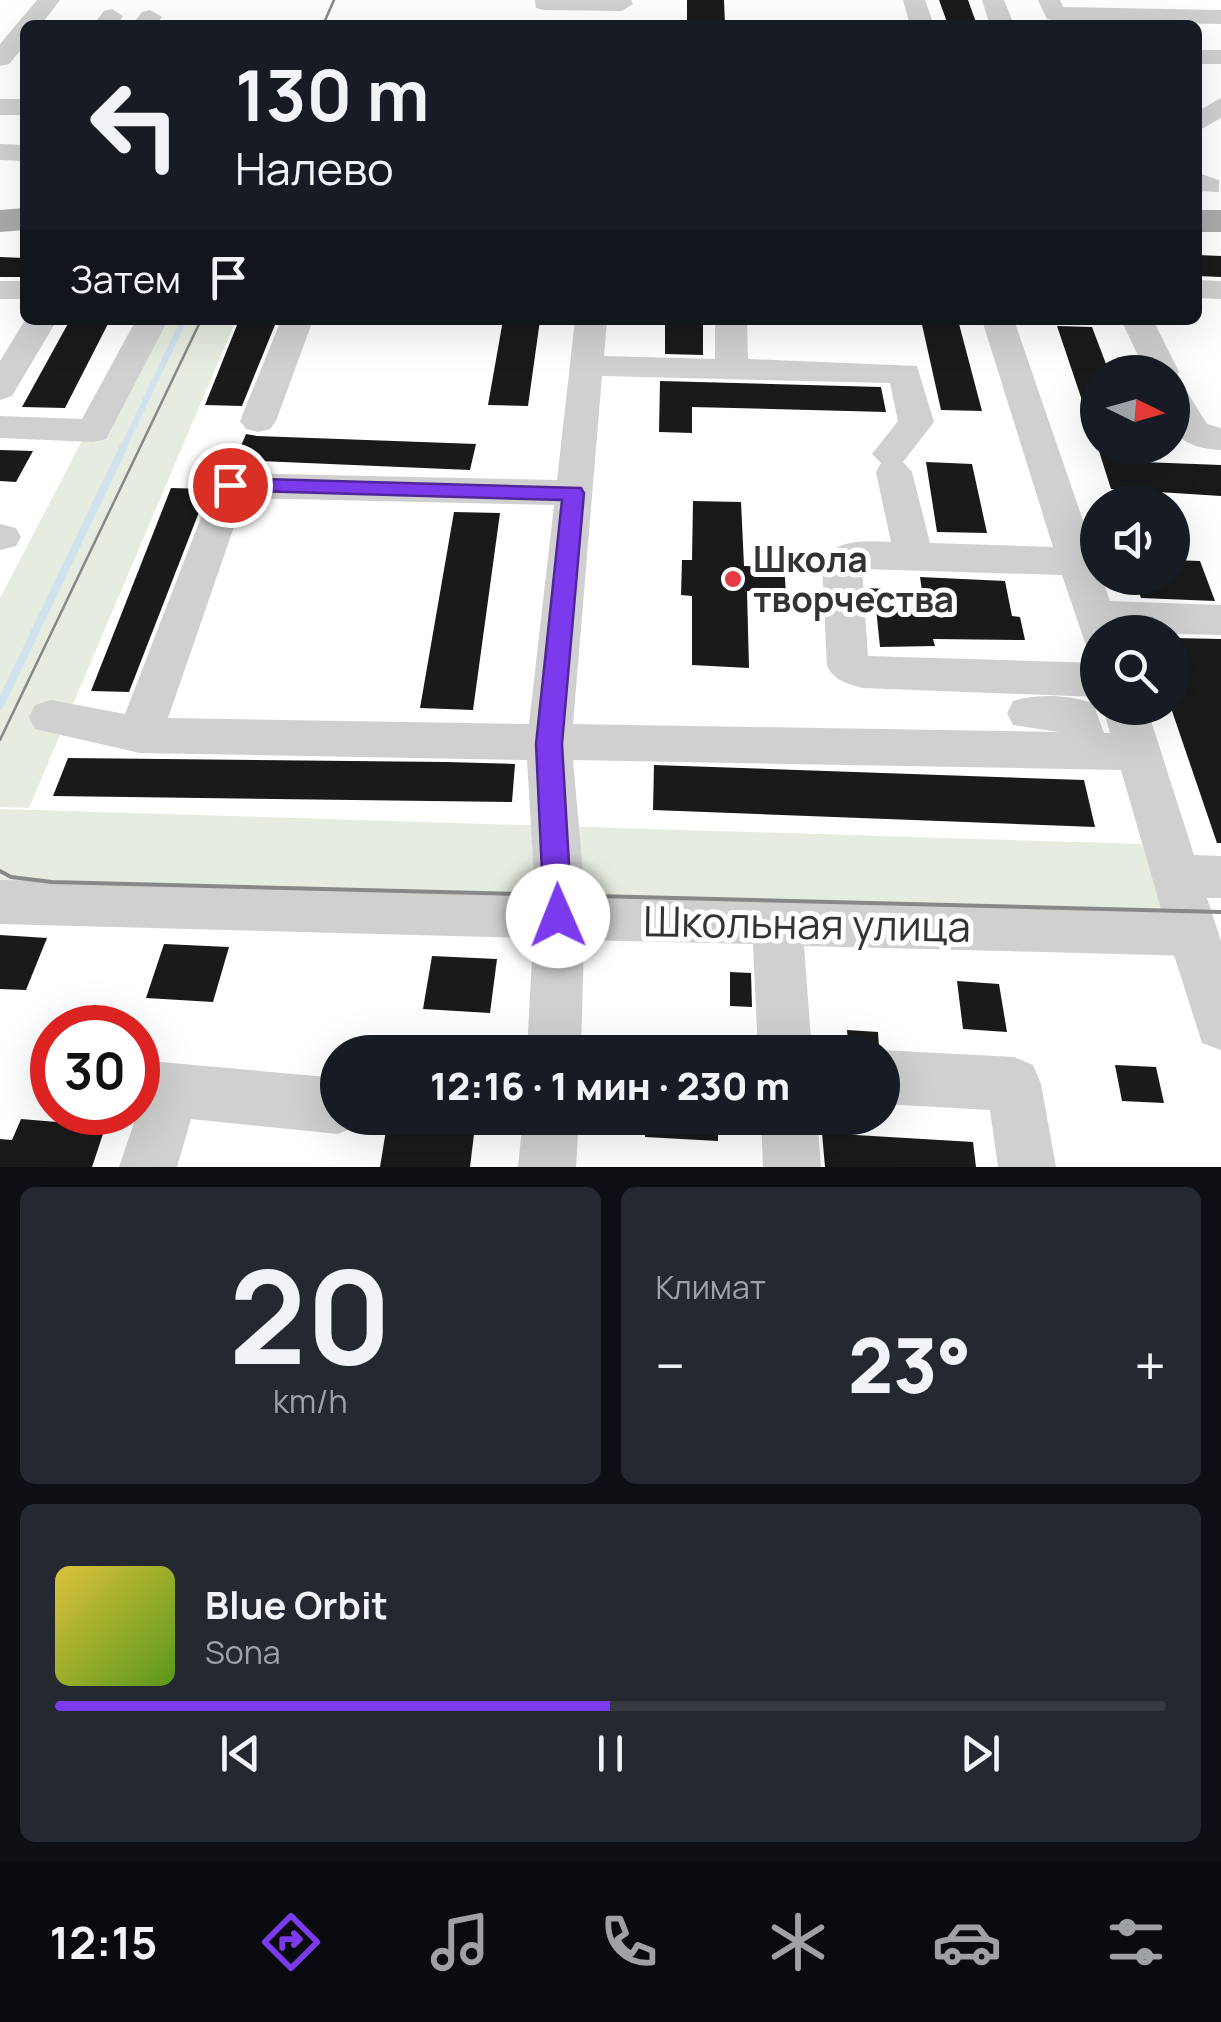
<!DOCTYPE html>
<html lang="ru">
<meta charset="utf-8">
<style>
:root{--surface:#171b24;--page:#242831;--text:#f1f3f6;--muted:#9ea1a6;--line:#363941;--accent:#7c3aed}
body{margin:0;font-family:Manrope,sans-serif;background:var(--page);color:var(--text);height:100vh;display:flex;flex-direction:column;font-size:38px;white-space:nowrap}
*{box-sizing:border-box;margin:0}
p{font-size:32px;color:var(--muted)}
.icon{flex:none;width:55px;height:55px;fill:none;stroke:currentColor;stroke-width:2;stroke-linecap:round;stroke-linejoin:round}
.map{position:relative;height:1167px;overflow:hidden}
.details{display:flex;flex-direction:column;gap:20px;padding:20px;background:#0d0f14;flex:1}
.details>*{flex:none}
.top-card{position:absolute;left:20px;top:20px;width:1182px;height:305px;border-radius:15px;box-shadow:0 10px 40px #0002;background:#171b24;color:var(--text);overflow:hidden}
.needle{width:65px;rotate:95deg}
.controls{position:absolute;left:1080px;top:355px;display:grid;gap:20px}
.controls a{display:grid;place-items:center;width:110px;height:110px;border-radius:50%;background:var(--surface);box-shadow:0 10px 40px #0002;font-size:50px}
.speed{position:absolute;left:30px;top:1005px;display:flex;gap:20px;font-size:50px;font-weight:700;text-align:center}
.speed>*{display:grid;place-content:center;width:130px;height:130px;border-radius:50%;background:var(--surface);box-shadow:0 10px 40px #0002;line-height:1}
.speed .limit{border:15px solid #d22;background:#fff;color:#111}
.pin{position:absolute;display:grid;place-items:center;width:85px;height:85px;color:#fff;margin:-42px;border:5px solid #fff;border-radius:50%;box-shadow:0 2px 10px #0007}
.me{position:absolute;width:110px;margin:-55px;rotate:359deg;stroke-linejoin:round;filter:drop-shadow(0 0 8px #0008)}
.turn{display:flex;align-items:center;gap:35px;height:210px;padding:0 50px;font-size:45px}
.turn .icon{width:130px;height:130px;stroke-width:2.5}
.turn b{display:block;font-size:70px;line-height:85px}
.then{display:flex;align-items:center;height:95px;padding:0 50px;background:#0003;gap:20px;font-size:38px}
.big{font-size:75px;font-weight:800;line-height:1.1}
.details .widget{flex:1;display:flex;flex-direction:column;justify-content:center;gap:15px;min-width:0;padding:0 35px;border-radius:15px;background:var(--page)}
.details .dial{align-items:center;gap:0}
.dial b{font-size:130px;line-height:1}
.song{display:flex;align-items:center;gap:30px}
.cover{width:120px;height:120px;border-radius:15px;background:linear-gradient(135deg,hsl(50 70% 55%),hsl(90 70% 35%))}
.played{height:10px;border-radius:5px;background:linear-gradient(90deg,var(--accent) 50%,var(--line) 50%)}
.keys{display:flex;justify-content:space-around;direction:ltr}
.heat{display:flex;justify-content:space-between;align-items:center;font-size:55px;direction:ltr}
.details .tiles{flex:1;display:grid;gap:20px;grid-template-columns:1fr 1fr}
.widget:last-child{grid-column:span 2}
.trip{position:absolute;left:320px;top:1035px;width:580px;height:100px;border-radius:50px;background:var(--surface);box-shadow:0 10px 40px #0002;font-weight:800;line-height:100px;text-align:center}
.tab-bar{display:flex;height:160px;justify-content:space-around;align-items:center;background:#090b0e;color:var(--muted)}
.tab-bar .icon{width:70px;height:70px}
.tab-bar .active{color:var(--accent)}
.tab-bar b{font-size:45px;color:var(--text)}
.map>svg:first-child{display:block}
</style>
<div class="map">
<svg width="1221" height="1167" viewBox="0 0 1221 1167">
<rect width="100%" height="100%" fill="#fff"/>
<g fill="#e6ecdf">
<path d="M145,320H236L29,808L0,807V598Z"/>
<path d="M0,809L1142,844L1176,956L0,922Z"/>
</g>
<g fill="none" stroke-linecap="round" stroke-linejoin="round">
<path stroke="#cfe2ee" stroke-width="6" d="M122,450L184,320"/>
<path stroke="#cfe2ee" stroke-width="8" d="M0,705L123,448"/>
</g>
<g fill="#1a1a1a">
<path d="M687,0H724L725,25H687Z"/>
<path d="M939,0H968L977,25H948Z"/>
<path d="M1198,255L1221,256V277L1198,276Z"/>
<path d="M0,257L25,258V277H0Z"/>
<path d="M70,320H110L65,408L22,407Z"/>
<path d="M239,320H277L242,406L205,405Z"/>
<path d="M503,320H540L528,406L488,405Z"/>
<path d="M665,320H703V355L665,354Z"/>
<path d="M921,320H958L982,411L941,410Z"/>
<path d="M1057,326L1092,327L1109,372H1098V435L1094,436Z"/>
<path d="M660,381L881,387L886,412L692,407V433L659,432Z"/>
<path d="M246,434L257,436L476,444L470,470L235,460Z"/>
<path d="M1098,448H1136L1142,462L1221,465V496L1111,489Z"/>
<path d="M0,450L33,451L16,482L0,481Z"/>
<path d="M926,462L972,464L987,533L937,532Z"/>
<path d="M171,488L208,489L129,692L91,691Z"/>
<path d="M693,501L741,502L744,566L784,567L786,593L747,591L749,668L692,665V596L681,595L682,560H692Z"/>
<path d="M454,512L500,513L473,710L420,708Z"/>
<path d="M1172,560L1200,561L1215,601L1141,598L1134,578H1172Z"/>
<path d="M920,577L1005,581L1012,616L1020,617L1025,640L933,639L935,646L880,647L876,608H868L867,588L922,591Z"/>
<path d="M1172,638L1221,639V843H1217L1172,711Z"/>
<path d="M68,758L446,762L515,764L512,802L53,796Z"/>
<path d="M654,765L1084,780L1095,827L653,810Z"/>
<path d="M0,935L47,938L26,990L0,989Z"/>
<path d="M164,944L229,947L213,1002L146,998Z"/>
<path d="M432,956L497,959L490,1013L423,1009Z"/>
<path d="M730,972L751,973L752,1007L730,1006Z"/>
<path d="M957,981L999,984L1007,1032L963,1029Z"/>
<path d="M847,1030L878,1032L879,1047L872,1052H849Z"/>
<path d="M1115,1065L1156,1067L1164,1103L1122,1101Z"/>
<path d="M60,1115L108,1119L92,1167H0V1139L12,1140L21,1119L57,1122Z"/>
<path d="M388,1118H476L470,1167H380Z"/>
<path d="M646,1118H718V1141L645,1137Z"/>
<path d="M822,1133L973,1142L976,1167H825Z"/>
</g>
<g fill="none" stroke-linecap="round" stroke-linejoin="round">
<g fill="#d0d0d0" fill-rule="evenodd">
<path d="M37,0H60L41,25H25V45L9,64L0,66V44Z"/>
<path d="M535,0H631L633,4L622,11L544,10L536,8Z"/>
<path d="M903,0H925L934,25H910Z"/>
<path d="M982,0H1004L1014,25H990Z"/>
<path d="M1038,0H1060L1063,7L1221,10V24L1055,21L1047,19Z"/>
<path d="M112,9L123,16L117,25H93L104,11Z"/>
<path d="M150,10L162,17L156,25H132L142,12Z"/>
<rect x="1198" y="50" width="23" height="14"/>
<path d="M1221,98V118L1198,131V111Z"/>
<rect x="0" y="99" width="25" height="16"/>
<path d="M0,144L25,145V161L0,160Z"/>
<path d="M1198,173L1219,180V192L1198,191Z"/>
<path d="M1198,280L1221,281V299L1198,298Z"/>
<rect x="0" y="281" width="25" height="18"/>
<path d="M25,320H57L12,396L0,400V361Z"/>
<path d="M136,320H168L106,439L93,442L0,438V416L82,419Z"/>
<path d="M281,320H313L276,421L270,429L258,432L246,429L240,421Z"/>
<path d="M575,320H607L604,356L715,359V320H747L748,359L917,366L934,422L903,462L912,472L930,543L1053,547L982,320H1014L1098,564V578H1102L1110,601L1221,605V635L1098,632V647L1085,643L1062,575L862,569L868,656L1098,663V697L862,688C846,683 835,681 827,666L822,562C836,538 866,541 891,542L876,472L881,463L872,454L898,421L890,383L602,376L573,724L1059,732L1013,725L1007,713L1013,701C1038,693 1068,695 1093,703L1104,733H1110L1103,708H1147L1194,855L1221,856V898H1207L1221,941V1050L1202,1043L1174,955L804,946L812,1052H758L753,944L584,940L581,1052H527L533,938L0,924V880L535,893L527,760L140,753L35,729L29,717L35,705L51,700L125,714L217,476L230,473L557,480ZM244,498L554,505L529,724L168,718ZM573,760L1121,770L1161,909L585,895Z"/>
<path d="M1121,320H1153L1179,372L1174,379L1172,372H1146Z"/>
<path d="M1172,385L1184,387L1207,424L1221,428V450C1202,449 1184,445 1172,429Z"/>
<path d="M0,524L16,528L21,537L16,546L0,550Z"/>
<path d="M882,1050L1014,1057L1033,1065L1041,1084L1056,1167H998L990,1110L882,1104V1052H876Z"/>
<path d="M138,1060L338,1078V1118H361L358,1126L338,1134L191,1119L177,1167H119L137,1114L134,1112H138Z"/>
<path d="M523,1118H579L576,1167H518Z"/>
<path d="M761,1118H817L821,1167H763Z"/>
</g>
<g fill="#ababab" fill-rule="evenodd">
<path d="M25,208V230L0,232V210Z"/>
<rect x="1198" y="210" width="23" height="22"/>
</g>
<g stroke="#888" stroke-width="2.5">
<path d="M323,25L334,0"/>
<path d="M0,740L201,320"/>
</g>
<path stroke="#888" stroke-width="4" d="M0,871L11,877L52,882L1221,912"/>
</g>
<path fill="#7c3aed" stroke="#51269a" stroke-width="2.5" d="M230,478L581,488L584,493L562,744L572,916L568,925L558,929L548,925L544,916L536,744L562,500L223,490L220,485Z"/>
<circle fill="#e63946" stroke="#fff" stroke-width="4" cx="733" cy="579" r="10"/>
<g text-anchor="middle" dominant-baseline="central" stroke-width="10" stroke-linejoin="round" paint-order="stroke">
<g font-size="35" font-weight="bold" fill="#333" stroke="#fff" text-anchor="start">
<text x="753" y="559">Школа<tspan x="753" dy="40">творчества</tspan></text>
</g>
<g font-size="42" fill="#333" stroke="#fff">
<text transform="translate(807 923) rotate(1)">Школьная улица</text>
</g>
</g>
</svg>
<div class="controls">
<a><svg class="needle" viewBox="-14 -14 28 28"><path d="M0-13l5 13h-10z" fill="#e53935"/><path d="M0 13l5-13h-10z" fill="#9ea1a6"/></svg></a>
<a><svg class="icon" aria-label="sound" viewBox="0 0 24 24"><path d="M4 9h4l5-4v14l-5-4H4zM17 9q2 3 0 6"/></svg></a>
<a><svg class="icon" aria-label="search" viewBox="0 0 24 24"><circle cx="10" cy="10" r="6"/><path d="M15 15l6 6"/></svg></a>
</div>
<div class="speed"><div class="limit">30</div></div>
<div class="pin" style="left:230px;top:485px;background:#d93025"><svg class="icon" aria-label="arrive" viewBox="0 0 24 24"><path d="M6 21V4h12l-3 4 3 4H6"/></svg></div>
<svg class="me" style="left:558px;top:916px" viewBox="-20 -20 40 40"><circle r="19" fill="#fff"/><path d="M0-13L10 11 0 6-10 11z" fill="#7c3aed"/></svg>
<div class="trip">12:16 · 1 мин · 230 m</div>
<div class="top-card">
<div class="turn"><svg class="icon" aria-label="left" viewBox="0 0 24 24"><path d="M17 20v-9H6M10 6l-5 5 5 5"/></svg><div><b>130 m</b>Налево</div></div>
<div class="then">Затем<svg class="icon" aria-label="arrive" viewBox="0 0 24 24"><path d="M6 21V4h12l-3 4 3 4H6"/></svg></div>
</div>
</div>
<section class="details">
<div class="tiles">
<div class="widget dial"><b>20</b><p>km/h</p></div>
<div class="widget"><p>Климат</p>
<div class="heat"><a>−</a><b class="big">23°</b><a>+</a></div>
</div>
<div class="widget">
<div class="song"><i class="cover"></i><div><b>Blue Orbit</b><p>Sona</p></div></div>
<div class="played"></div>
<div class="keys"><svg class="icon" aria-label="previous" viewBox="0 0 24 24"><path d="M18 5L8 12l10 7zM5 5v14"/></svg><svg class="icon" aria-label="pause" viewBox="0 0 24 24"><path d="M8 5v14M16 5v14"/></svg><svg class="icon" aria-label="next" viewBox="0 0 24 24"><path d="M6 5l10 7-10 7zM19 5v14"/></svg></div>
</div>
</div>
</section>
<nav class="tab-bar">
<b>12:15</b>
<svg class="icon active" aria-label="directions" viewBox="0 0 24 24"><path d="M12 3l9 9-9 9-9-9zM9 14v-3h6M13 9l2 2-2 2"/></svg>
<svg class="icon" aria-label="music" viewBox="0 0 24 24"><path d="M9 18V5l10-2v13"/><circle cx="6" cy="18" r="3"/><circle cx="16" cy="16" r="3"/></svg>
<svg class="icon" aria-label="phone" viewBox="0 0 24 24"><path d="M5 4h4l2 5-3 2q2 4 5 5l2-3 5 2v4C11 20 4 13 5 4z"/></svg>
<svg class="icon" aria-label="climate" viewBox="0 0 24 24"><path d="M12 3v18M4 7l16 10M4 17L20 7"/></svg>
<svg class="icon" aria-label="car" viewBox="0 0 24 24"><path d="M5 17H2v-5l4-1 3-4h7l3 4 3 1v5h-3M9 17h6M6 11h13"/><circle cx="7" cy="17" r="2"/><circle cx="17" cy="17" r="2"/></svg>
<svg class="icon" aria-label="filters" viewBox="0 0 24 24"><path d="M4 7h16M4 17h16"/><circle cx="9" cy="7" r="2"/><circle cx="15" cy="17" r="2"/></svg>
</nav>
